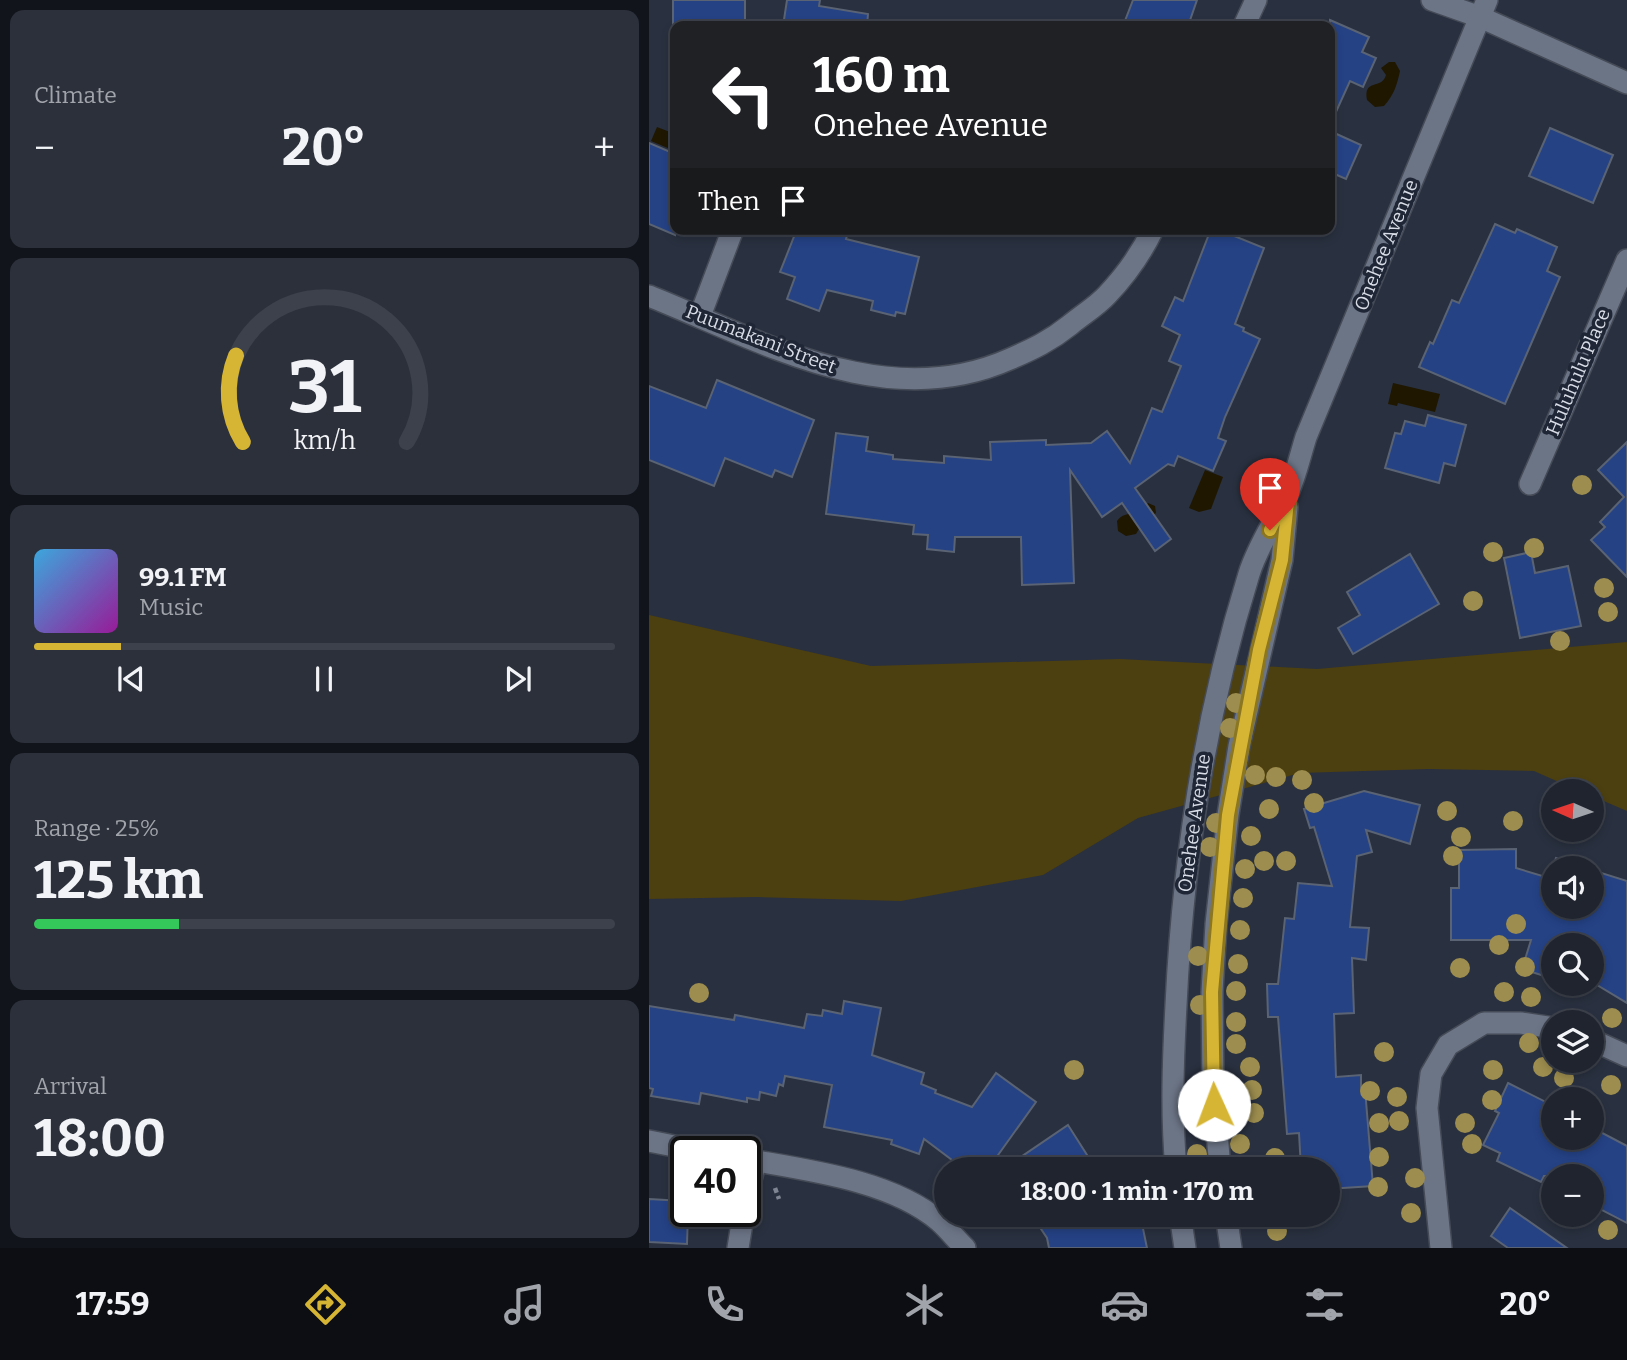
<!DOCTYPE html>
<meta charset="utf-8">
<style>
:root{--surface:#1f242f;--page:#2c303b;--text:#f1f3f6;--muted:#a1a4aa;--line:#3c414b;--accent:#d6b534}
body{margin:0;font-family:Bitter,serif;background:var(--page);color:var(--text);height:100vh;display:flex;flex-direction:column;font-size:26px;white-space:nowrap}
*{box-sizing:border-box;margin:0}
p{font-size:23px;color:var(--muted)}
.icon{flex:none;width:38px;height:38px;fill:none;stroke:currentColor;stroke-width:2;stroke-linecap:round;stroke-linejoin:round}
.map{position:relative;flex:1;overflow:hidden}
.panel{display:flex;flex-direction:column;gap:10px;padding:10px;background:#11141a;width:649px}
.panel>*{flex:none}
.guide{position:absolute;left:21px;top:21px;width:665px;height:214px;border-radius:14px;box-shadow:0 4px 10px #0003,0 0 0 2px var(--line);background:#202124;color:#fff;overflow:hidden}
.needle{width:46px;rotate:273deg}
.fabs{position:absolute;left:892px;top:779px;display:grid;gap:14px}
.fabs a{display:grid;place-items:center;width:63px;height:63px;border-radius:50%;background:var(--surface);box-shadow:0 4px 10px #0003,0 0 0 2px var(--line);font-size:35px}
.speed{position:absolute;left:21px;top:1136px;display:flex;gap:14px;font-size:35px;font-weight:700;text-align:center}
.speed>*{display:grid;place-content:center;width:91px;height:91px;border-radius:50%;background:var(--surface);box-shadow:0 4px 10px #0003,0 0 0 2px var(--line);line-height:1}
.speed .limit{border:4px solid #111;border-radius:10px;background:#fff;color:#111}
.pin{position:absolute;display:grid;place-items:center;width:60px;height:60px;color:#fff;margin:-72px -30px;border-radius:50% 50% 50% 0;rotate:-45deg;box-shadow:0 0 7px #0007}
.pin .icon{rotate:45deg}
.me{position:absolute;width:77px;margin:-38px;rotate:358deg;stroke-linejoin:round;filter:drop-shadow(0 0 5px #0008)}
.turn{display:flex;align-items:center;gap:24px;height:147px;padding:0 28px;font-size:32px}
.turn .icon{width:91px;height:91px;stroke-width:2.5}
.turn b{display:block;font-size:49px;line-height:60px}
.then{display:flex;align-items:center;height:66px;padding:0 28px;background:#0003;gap:14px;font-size:26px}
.big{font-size:52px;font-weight:700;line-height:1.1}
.panel .widget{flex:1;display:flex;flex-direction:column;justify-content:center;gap:10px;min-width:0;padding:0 24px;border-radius:14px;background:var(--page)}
.panel .dial{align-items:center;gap:0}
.dial svg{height:182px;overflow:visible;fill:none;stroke:var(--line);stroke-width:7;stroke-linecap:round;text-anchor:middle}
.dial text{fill:var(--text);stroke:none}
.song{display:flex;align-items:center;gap:21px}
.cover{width:84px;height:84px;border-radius:10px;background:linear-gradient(135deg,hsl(200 70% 55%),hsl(300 70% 35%))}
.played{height:7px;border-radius:4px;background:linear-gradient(90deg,var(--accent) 15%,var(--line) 15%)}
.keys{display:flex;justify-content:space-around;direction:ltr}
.heat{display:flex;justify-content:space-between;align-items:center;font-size:38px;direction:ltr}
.charge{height:10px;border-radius:5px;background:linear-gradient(90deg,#34c759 25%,var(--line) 0)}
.trip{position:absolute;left:285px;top:1157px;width:406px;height:70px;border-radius:35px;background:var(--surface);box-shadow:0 4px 10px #0003,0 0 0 2px var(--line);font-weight:700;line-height:70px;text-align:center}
.tabs{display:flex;height:112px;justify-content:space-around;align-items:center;background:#0c0e13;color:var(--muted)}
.tabs .icon{width:49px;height:49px}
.tabs .on{color:var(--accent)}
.tabs b{font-size:32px;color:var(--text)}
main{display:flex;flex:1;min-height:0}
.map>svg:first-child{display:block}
</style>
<main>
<section class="panel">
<div class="widget"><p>Climate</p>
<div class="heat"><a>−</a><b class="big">20°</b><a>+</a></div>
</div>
<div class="widget dial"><svg viewBox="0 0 100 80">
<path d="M14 69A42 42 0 1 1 86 69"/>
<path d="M14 69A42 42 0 0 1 11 31" stroke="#d6b534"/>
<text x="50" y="56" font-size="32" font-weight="700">31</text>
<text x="50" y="72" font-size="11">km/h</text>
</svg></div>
<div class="widget">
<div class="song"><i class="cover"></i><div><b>99.1 FM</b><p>Music</p></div></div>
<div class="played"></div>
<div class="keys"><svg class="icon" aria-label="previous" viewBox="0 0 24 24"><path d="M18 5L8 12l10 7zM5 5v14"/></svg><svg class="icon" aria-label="pause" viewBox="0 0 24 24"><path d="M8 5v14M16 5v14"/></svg><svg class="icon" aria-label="next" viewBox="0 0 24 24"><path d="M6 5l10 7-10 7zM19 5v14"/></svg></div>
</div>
<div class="widget"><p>Range · 25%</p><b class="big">125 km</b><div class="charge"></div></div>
<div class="widget"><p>Arrival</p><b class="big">18:00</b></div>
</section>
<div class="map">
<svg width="978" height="1248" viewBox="0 0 978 1248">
<rect width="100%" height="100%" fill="#29303f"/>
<path fill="#4c3f10" d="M0,615L222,666L471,659L668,669L978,642V811L943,796V791H930L885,771L780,769L651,773L489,818L394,875L252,901L107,897L0,899Z"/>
<g fill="#1f1700">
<path d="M740,62H746L751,71C748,85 745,95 735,106L726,107L718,100C714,78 733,90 737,75L732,68Z"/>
<path d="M8,127L26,134V151L2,141Z"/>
<path d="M744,383L791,394L786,412L749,403L748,406L739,404Z"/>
<path d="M556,470L574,477L562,509L550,512L540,508Z"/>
<path d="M499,503L506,506L507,513L493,524L487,534L477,536L469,531L468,521C473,514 478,514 487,514Z"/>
</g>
<g fill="#254285" stroke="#5a6373" stroke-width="2">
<rect x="24" y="0" width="72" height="26"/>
<path d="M138,0H171L170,6L219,14L218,26H134Z"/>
<path d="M484,0H548L539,26H474Z"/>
<path d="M681,20L720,37L713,52L727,58L714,87L701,81L681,125Z"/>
<path d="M901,128L964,155L944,203L880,176Z"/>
<path d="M681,131L712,145L697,179L681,172Z"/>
<path d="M0,143L26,154V235L0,224Z"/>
<path d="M846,224L866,233L868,229L908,247L898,271L911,277L856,404L770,367L781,342L784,344L803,300L810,303Z"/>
<path d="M148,229H200L197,239L270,257L256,314L247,312L246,316L222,310L224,301L178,290L170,311L138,299L146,277L131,272Z"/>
<path d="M562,229H568L615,248L586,324L595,328L594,331L611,339L576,417L569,438L577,441L564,471L529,456L525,466L519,464L486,488L522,539L506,551L473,503L453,517L421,470L425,583L373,585L372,537H306L305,552L278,549L279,535L264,534L265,525L177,514L187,433L219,437L217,451L244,455V459L295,463V456L342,460L341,442L397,440V445L442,443L458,431L481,463L503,408L513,412L532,366L520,361L531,335L513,326L526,297L534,301Z"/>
<path d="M68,380L165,420L143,477L126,470L123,477L76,458L65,486L0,460V386L57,408Z"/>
<path d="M779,415L817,425L806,466L795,463L790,483L736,468L746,433L752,434L756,421L776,426Z"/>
<path d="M978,442V577L942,540L956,527L951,522L975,497L949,470Z"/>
<path d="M882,552L886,573L919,566L932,626L871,638L855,558Z"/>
<path d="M761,554L790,604L704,654L689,628L711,615L698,592Z"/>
<path d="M715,791L771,805L761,844L717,830L723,852L708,856L701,927L720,928L717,960L703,958L705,1013L685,1014L687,1077L712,1075V1089H716L724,1186L679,1189V1169H652L650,1133L638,1134L629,1017H619L618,984H629L636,918L645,919L649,883L683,886L665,827L661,828L655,809Z"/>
<path d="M867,849V868L900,878L907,858L938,868H905V906H943V870L978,881V1003L943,982V945H905V979L873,969L882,940H802V888H810V850Z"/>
<path d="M195,1001L232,1008L223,1055L275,1073L272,1084L287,1090L286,1093L323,1107L347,1073L387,1102L339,1169H315L275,1139L270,1154L242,1144L243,1140L175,1127L183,1085L136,1076L134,1086L130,1084L127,1096L111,1092L110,1100L98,1098V1102L52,1093L50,1104L2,1096L4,1089L0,1088V1006L85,1020L86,1015L155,1028L158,1014L173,1016L174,1010L193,1014Z"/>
<path d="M859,1083L905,1106V1138H943L944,1128L978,1146V1223L943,1205V1176H895L892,1182L848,1161L851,1153L834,1145L850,1113L846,1111Z"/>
<path d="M419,1125L447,1169H354Z"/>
<path d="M0,1199L34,1201L33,1213H39L38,1244L0,1242Z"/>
<path d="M861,1208L918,1248H859L842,1236Z"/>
<path d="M382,1214H491L498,1248H400L398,1238Z"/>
</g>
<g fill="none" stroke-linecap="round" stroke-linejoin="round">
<defs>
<g id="street">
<path d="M783,0L831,17L978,83"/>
<path d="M595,26L607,0"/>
<path d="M0,296C115,342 237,414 361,359C384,349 401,341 421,325C433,315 448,306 458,295C476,276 493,252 504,229"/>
<path d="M51,316L84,229"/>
<path d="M881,484L978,260"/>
<path d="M943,1040L978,1056"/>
<path d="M0,1141L55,1152"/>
<path d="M96,1159C157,1170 242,1180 290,1221C299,1229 307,1239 316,1248"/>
<path d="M96,1202L107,1161"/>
<path d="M89,1248L95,1211"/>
<path d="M792,1248L778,1108L782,1074L799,1045L835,1023H872L905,1028"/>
</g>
<g id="secondary">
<path d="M527,1169C522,1114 524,1060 527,1005C534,857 556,715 600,574C609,545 627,520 639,493C647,475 651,456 657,437L838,0"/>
<path d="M571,1169L564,1085L563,992L567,924L579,815L590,746L633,560L638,507"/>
<path d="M531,1214L536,1248"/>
<path d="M577,1214L582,1248"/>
</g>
</defs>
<use href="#street" stroke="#454b57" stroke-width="24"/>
<use href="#secondary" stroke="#454b57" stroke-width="24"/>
<path stroke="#7f8592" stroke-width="4.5" stroke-dasharray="5 3.5" stroke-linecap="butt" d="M126,1188L130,1199"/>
<use href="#street" stroke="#6c7586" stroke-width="21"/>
<use href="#secondary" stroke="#6c7586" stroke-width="21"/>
</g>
<g fill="#9d8d4e">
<circle cx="933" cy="485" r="10"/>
<circle cx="885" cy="548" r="10"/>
<circle cx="844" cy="552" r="10"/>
<circle cx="955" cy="588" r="10"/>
<circle cx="824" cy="601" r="10"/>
<circle cx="959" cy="612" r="10"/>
<circle cx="911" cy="641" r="10"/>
<circle cx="587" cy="703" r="10"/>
<circle cx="581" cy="728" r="10"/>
<circle cx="606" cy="775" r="10"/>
<circle cx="627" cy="777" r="10"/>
<circle cx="653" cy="780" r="10"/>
<circle cx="665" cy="803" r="10"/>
<circle cx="620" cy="809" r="10"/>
<circle cx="798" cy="811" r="10"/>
<circle cx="864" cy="821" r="10"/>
<circle cx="567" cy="823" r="10"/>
<circle cx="602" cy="836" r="10"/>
<circle cx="812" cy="837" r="10"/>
<circle cx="561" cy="847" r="10"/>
<circle cx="804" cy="856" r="10"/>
<circle cx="615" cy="861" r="10"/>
<circle cx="637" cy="861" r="10"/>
<circle cx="596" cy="869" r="10"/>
<circle cx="594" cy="898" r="10"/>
<circle cx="867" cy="924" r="10"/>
<circle cx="591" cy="930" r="10"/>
<circle cx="850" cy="945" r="10"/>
<circle cx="549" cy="956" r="10"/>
<circle cx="589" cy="964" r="10"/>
<circle cx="876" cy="967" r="10"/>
<circle cx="811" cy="968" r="10"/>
<circle cx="587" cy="991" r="10"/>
<circle cx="855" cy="992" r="10"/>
<circle cx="50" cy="993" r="10"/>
<circle cx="882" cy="997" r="10"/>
<circle cx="551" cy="1005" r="10"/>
<circle cx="963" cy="1018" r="10"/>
<circle cx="587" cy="1022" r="10"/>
<circle cx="880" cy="1043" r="10"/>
<circle cx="587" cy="1044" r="10"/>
<circle cx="735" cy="1052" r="10"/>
<circle cx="601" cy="1067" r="10"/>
<circle cx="894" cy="1067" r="10"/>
<circle cx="425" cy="1070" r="10"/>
<circle cx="844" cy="1070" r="10"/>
<circle cx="915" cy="1078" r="10"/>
<circle cx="962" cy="1085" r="10"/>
<circle cx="603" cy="1090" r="10"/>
<circle cx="721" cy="1091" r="10"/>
<circle cx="748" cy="1097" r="10"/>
<circle cx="843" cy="1100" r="10"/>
<circle cx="605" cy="1113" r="10"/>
<circle cx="750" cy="1121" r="10"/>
<circle cx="730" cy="1123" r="10"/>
<circle cx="816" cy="1123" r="10"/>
<circle cx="591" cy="1144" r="10"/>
<circle cx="823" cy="1144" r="10"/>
<circle cx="548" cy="1154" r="10"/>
<circle cx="730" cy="1157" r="10"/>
<circle cx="626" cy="1158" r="10"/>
<circle cx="766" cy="1178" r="10"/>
<circle cx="729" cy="1187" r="10"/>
<circle cx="762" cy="1213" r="10"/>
<circle cx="959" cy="1230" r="10"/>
<circle cx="628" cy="1231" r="10"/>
</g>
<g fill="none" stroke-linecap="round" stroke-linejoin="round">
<defs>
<path id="route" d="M565,1105L563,992L579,815L610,650L633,560L640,491L621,530"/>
</defs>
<use href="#route" stroke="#8b7622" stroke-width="18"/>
<use href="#route" stroke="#d6b534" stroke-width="12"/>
</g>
<g text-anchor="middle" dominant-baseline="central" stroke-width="7" stroke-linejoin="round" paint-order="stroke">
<g font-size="19" fill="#d7dce6" stroke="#1f2635">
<text transform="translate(737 245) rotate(-68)">Onehee Avenue</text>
<text transform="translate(112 339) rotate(21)">Puumakani Street</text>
<text transform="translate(929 372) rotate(-67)">Huluhulu Place</text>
<text transform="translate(545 823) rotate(-82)">Onehee Avenue</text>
</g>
</g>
</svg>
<div class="fabs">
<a><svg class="needle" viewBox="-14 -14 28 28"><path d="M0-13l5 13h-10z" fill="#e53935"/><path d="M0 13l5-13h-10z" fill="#a1a4aa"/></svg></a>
<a><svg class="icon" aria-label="sound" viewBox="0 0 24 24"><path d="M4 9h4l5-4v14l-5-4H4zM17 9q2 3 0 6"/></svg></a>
<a><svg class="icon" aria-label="search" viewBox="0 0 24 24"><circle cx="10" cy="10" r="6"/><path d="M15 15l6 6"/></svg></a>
<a><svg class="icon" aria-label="layers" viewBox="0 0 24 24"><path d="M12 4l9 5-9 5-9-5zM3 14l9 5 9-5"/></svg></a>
<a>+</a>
<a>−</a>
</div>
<div class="speed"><div class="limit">40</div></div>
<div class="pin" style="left:621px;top:530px;background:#d93025"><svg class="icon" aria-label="arrive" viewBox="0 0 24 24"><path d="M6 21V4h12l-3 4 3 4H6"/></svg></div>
<svg class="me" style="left:565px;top:1105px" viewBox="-20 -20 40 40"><circle r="19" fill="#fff"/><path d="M0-13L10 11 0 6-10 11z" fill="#d6b534"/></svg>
<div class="trip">18:00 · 1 min · 170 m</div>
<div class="guide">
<div class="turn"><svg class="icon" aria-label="left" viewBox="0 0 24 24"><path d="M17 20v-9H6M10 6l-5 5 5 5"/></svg><div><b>160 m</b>Onehee Avenue</div></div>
<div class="then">Then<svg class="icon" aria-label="arrive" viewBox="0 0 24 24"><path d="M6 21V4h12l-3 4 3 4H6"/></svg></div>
</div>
</div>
</main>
<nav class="tabs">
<b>17:59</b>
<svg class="icon on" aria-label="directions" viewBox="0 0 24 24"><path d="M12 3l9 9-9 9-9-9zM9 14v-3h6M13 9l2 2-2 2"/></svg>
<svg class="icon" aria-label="music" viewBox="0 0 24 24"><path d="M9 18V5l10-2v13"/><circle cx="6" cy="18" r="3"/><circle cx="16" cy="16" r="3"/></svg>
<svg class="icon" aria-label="phone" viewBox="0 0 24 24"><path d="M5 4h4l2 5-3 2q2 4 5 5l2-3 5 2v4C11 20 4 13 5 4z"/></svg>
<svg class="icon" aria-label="climate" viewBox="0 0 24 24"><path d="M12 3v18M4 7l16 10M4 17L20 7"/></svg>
<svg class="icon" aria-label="car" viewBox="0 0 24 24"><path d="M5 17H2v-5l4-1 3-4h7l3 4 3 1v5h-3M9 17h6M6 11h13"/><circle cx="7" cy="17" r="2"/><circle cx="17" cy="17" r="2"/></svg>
<svg class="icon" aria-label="filters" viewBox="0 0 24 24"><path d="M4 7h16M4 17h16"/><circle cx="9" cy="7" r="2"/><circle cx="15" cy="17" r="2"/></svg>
<b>20°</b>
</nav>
